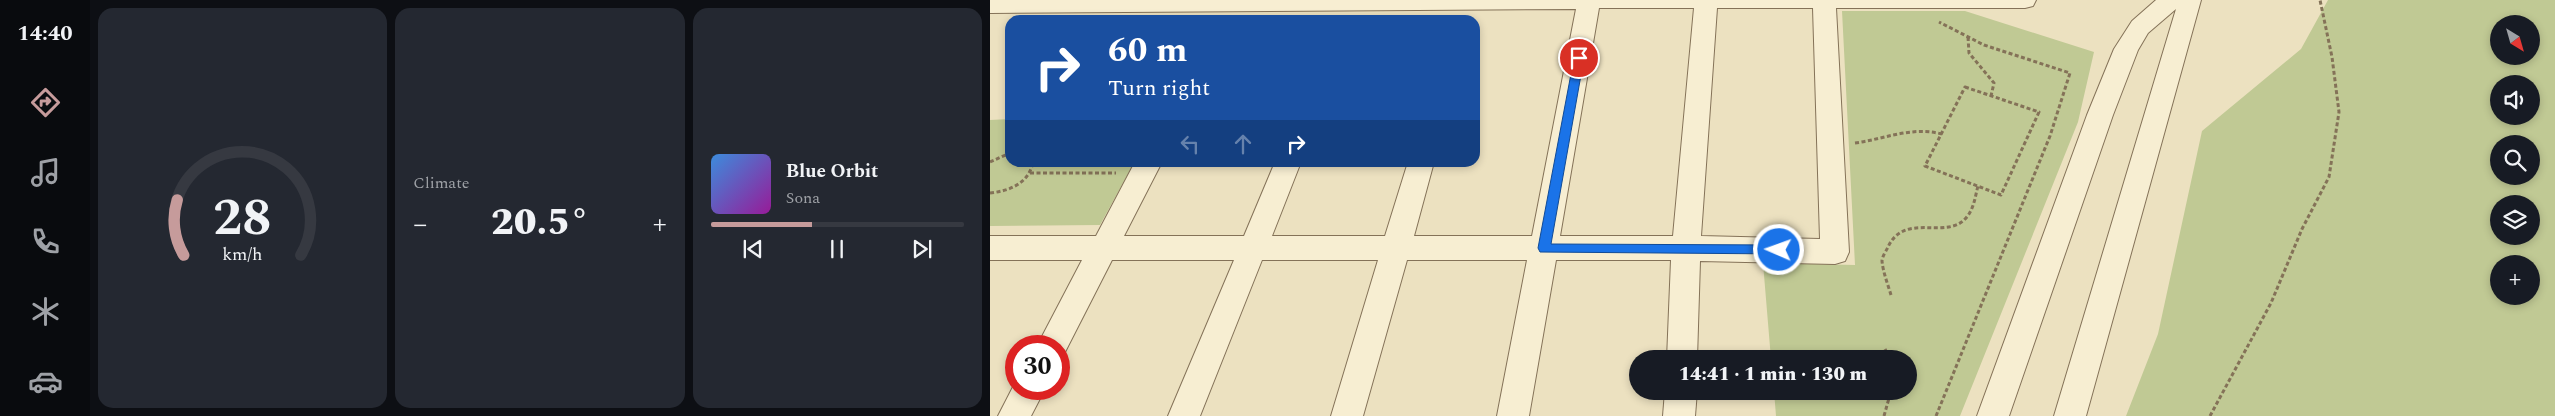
<!DOCTYPE html>
<meta charset="utf-8">
<style>
:root{--surface:#171b24;--page:#242831;--text:#f1f3f6;--muted:#9ea1a6;--line:#363941;--accent:#c69b9b}
body{margin:0;font-family:Spectral,serif;background:var(--page);color:var(--text);height:100vh;display:flex;flex-direction:column;font-size:19px;white-space:nowrap}
*{box-sizing:border-box;margin:0}
p{font-size:16px;color:var(--muted)}
.icon{flex:none;width:28px;height:28px;fill:none;stroke:currentColor;stroke-width:2;stroke-linecap:round;stroke-linejoin:round}
.map{position:relative;flex:1;overflow:hidden}
.details{display:flex;flex-direction:column;gap:8px;padding:8px;background:#0d0f14;width:900px}
.details>*{flex:none}
.banner{position:absolute;left:15px;top:15px;width:475px;height:152px;border-radius:15px;box-shadow:0 2px 8px #0003;background:#1a4fa0;color:#fff;overflow:hidden}
.needle{width:32px;rotate:143deg}
.fabs{position:absolute;left:1500px;top:15px;display:grid;gap:10px}
.fabs a{display:grid;place-items:center;width:50px;height:50px;border-radius:50%;background:var(--surface);box-shadow:0 2px 8px #0003;font-size:25px}
.speed{position:absolute;left:15px;top:335px;display:flex;gap:10px;font-size:25px;font-weight:700;text-align:center}
.speed>*{display:grid;place-content:center;width:65px;height:65px;border-radius:50%;background:var(--surface);box-shadow:0 2px 8px #0003;line-height:1}
.speed .limit{border:8px solid #d22;background:#fff;color:#111}
.pin{position:absolute;display:grid;place-items:center;width:42px;height:42px;color:#fff;margin:-21px;border:2px solid #fff;border-radius:50%;box-shadow:0 1px 5px #0007}
.me{position:absolute;width:55px;margin:-28px;rotate:272deg;stroke-linejoin:round;filter:drop-shadow(0 0 4px #0008)}
.turn{display:flex;align-items:center;gap:18px;height:105px;padding:0 20px;font-size:22px}
.turn .icon{width:65px;height:65px;stroke-width:2.5}
.turn b{display:block;font-size:35px;line-height:42px}
.lanes{display:flex;align-items:center;height:48px;padding:0 20px;background:#0003;justify-content:center;gap:25px;direction:ltr}
.lanes .off{opacity:.35}
.big{font-size:38px;font-weight:800;line-height:1.1}
.details .widget{flex:1;display:flex;flex-direction:column;justify-content:center;gap:8px;min-width:0;padding:0 18px;border-radius:15px;background:var(--page)}
.details .dial{align-items:center;gap:0}
.dial svg{height:130px;overflow:visible;fill:none;stroke:var(--line);stroke-width:7;stroke-linecap:round;text-anchor:middle}
.dial text{fill:var(--text);stroke:none}
.song{display:flex;align-items:center;gap:15px}
.cover{width:60px;height:60px;border-radius:8px;background:linear-gradient(135deg,hsl(210 70% 55%),hsl(300 70% 35%))}
.played{height:5px;border-radius:2px;background:linear-gradient(90deg,var(--accent) 40%,var(--line) 40%)}
.keys{display:flex;justify-content:space-around;direction:ltr}
.heat{display:flex;justify-content:space-between;align-items:center;font-size:28px;direction:ltr}
.details .tiles{flex:1;display:grid;gap:8px;grid-template-columns:repeat(3,1fr)}
.trip{position:absolute;left:639px;top:350px;width:288px;height:50px;border-radius:25px;background:var(--surface);box-shadow:0 2px 8px #0003;font-weight:800;line-height:50px;text-align:center}
main{display:flex;flex:1;min-height:0}
.menu{display:flex;flex-direction:column;width:90px;justify-content:space-around;align-items:center;background:#090b0e;color:var(--muted)}
.menu .icon{width:35px;height:35px}
.menu .active{color:var(--accent)}
.menu b{font-size:22px;color:var(--text)}
.map>svg:first-child{display:block}
</style>
<main>
<nav class="menu">
<b>14:40</b>
<svg class="icon active" aria-label="directions" viewBox="0 0 24 24"><path d="M12 3l9 9-9 9-9-9zM9 14v-3h6M13 9l2 2-2 2"/></svg>
<svg class="icon" aria-label="music" viewBox="0 0 24 24"><path d="M9 18V5l10-2v13"/><circle cx="6" cy="18" r="3"/><circle cx="16" cy="16" r="3"/></svg>
<svg class="icon" aria-label="phone" viewBox="0 0 24 24"><path d="M5 4h4l2 5-3 2q2 4 5 5l2-3 5 2v4C11 20 4 13 5 4z"/></svg>
<svg class="icon" aria-label="climate" viewBox="0 0 24 24"><path d="M12 3v18M4 7l16 10M4 17L20 7"/></svg>
<svg class="icon" aria-label="car" viewBox="0 0 24 24"><path d="M5 17H2v-5l4-1 3-4h7l3 4 3 1v5h-3M9 17h6M6 11h13"/><circle cx="7" cy="17" r="2"/><circle cx="17" cy="17" r="2"/></svg>
</nav>
<section class="details">
<div class="tiles">
<div class="widget dial"><svg viewBox="0 0 100 80">
<path d="M14 69A42 42 0 1 1 86 69"/>
<path d="M14 69A42 42 0 0 1 10 35" stroke="#c69b9b"/>
<text x="50" y="56" font-size="32" font-weight="700">28</text>
<text x="50" y="72" font-size="11">km/h</text>
</svg></div>
<div class="widget"><p>Climate</p>
<div class="heat"><a>−</a><b class="big">20.5°</b><a>+</a></div>
</div>
<div class="widget">
<div class="song"><i class="cover"></i><div><b>Blue Orbit</b><p>Sona</p></div></div>
<div class="played"></div>
<div class="keys"><svg class="icon" aria-label="previous" viewBox="0 0 24 24"><path d="M18 5L8 12l10 7zM5 5v14"/></svg><svg class="icon" aria-label="pause" viewBox="0 0 24 24"><path d="M8 5v14M16 5v14"/></svg><svg class="icon" aria-label="next" viewBox="0 0 24 24"><path d="M6 5l10 7-10 7zM19 5v14"/></svg></div>
</div>
</div>
</section>
<div class="map">
<svg width="1565" height="416" viewBox="0 0 1565 416">
<rect width="100%" height="100%" fill="#ece1c0"/>
<g fill="#c0c994" fill-rule="evenodd">
<path d="M1338,0H1565V416H1136L1168,334L1212,131L1311,49ZM1509,24H1541V56H1509ZM1509,84H1541V116H1509ZM1509,144H1541V176H1509ZM1509,204H1541V236H1509ZM1509,264H1541V296H1509Z"/>
<path d="M852,11H975L1104,52L1088,122L970,416H786L784,391H918V359H781L773,263L865,265Z"/>
<path d="M20,119V162L144,163L110,225L0,226V120Z"/>
</g>
<g fill="none" stroke-linecap="round" stroke-linejoin="round">
<defs>
<g id="minor">
<path d="M0,0H1046L1043,6L1035,8H846L859,252L855,261L845,264L710,261L707,359H677L681,260H566L539,416H507L537,260H417L373,416H341L388,260H272L210,416H178L244,260H122L73,356L69,357V346H47L92,260H0V236H106L145,162H172L134,236H254L285,162H311L282,236H395L418,162H444L424,236H542L586,9L0,13ZM609,8H704L683,236H570ZM727,8H823L830,239L711,236Z"/>
<path d="M1166,0H1211L1096,416H1064L1186,9L1158,33L1148,50L1123,115L1019,416H987L1097,115L1124,49L1142,21Z"/>
<path d="M26,381V389H55L41,416H8Z"/>
<path d="M675,391H707L705,416H673Z"/>
</g>
</defs>
<use href="#minor" stroke="#847258" stroke-width="2"/>
<g stroke="#847258" stroke-width="3" stroke-dasharray="4 2.5" stroke-linecap="butt">
<path d="M978,37L979,53L1004,83L1001,96"/>
<path d="M975,87L1049,112L1011,195L935,166Z"/>
<path d="M865,143C895,139 921,126 952,134"/>
<path d="M0,162L20,153"/>
<path d="M40,173H126"/>
<path d="M0,193C20,191 39,183 43,162"/>
<path d="M901,295C898,285 893,272 892,261C892,257 896,251 898,247C915,211 956,241 976,218C984,209 985,197 988,186"/>
<path d="M895,349L900,359"/>
<path d="M894,416L901,391"/>
<path d="M946,416L1060,136L1080,73L994,45L949,22"/>
<path d="M1220,416L1281,303L1312,229L1339,177L1349,112L1342,57L1330,0"/>
</g>
<use href="#minor" fill="#f7eed2" fill-rule="evenodd"/>
</g>
<path fill="#1a73e8" stroke="#114b97" d="M589,54L594,58L561,244L789,245L795,250L793,254L550,252L548,248L584,58Z"/>
</svg>
<div class="fabs">
<a><svg class="needle" viewBox="-14 -14 28 28"><path d="M0-13l5 13h-10z" fill="#e53935"/><path d="M0 13l5-13h-10z" fill="#9ea1a6"/></svg></a>
<a><svg class="icon" aria-label="sound" viewBox="0 0 24 24"><path d="M4 9h4l5-4v14l-5-4H4zM17 9q2 3 0 6"/></svg></a>
<a><svg class="icon" aria-label="search" viewBox="0 0 24 24"><circle cx="10" cy="10" r="6"/><path d="M15 15l6 6"/></svg></a>
<a><svg class="icon" aria-label="layers" viewBox="0 0 24 24"><path d="M12 4l9 5-9 5-9-5zM3 14l9 5 9-5"/></svg></a>
<a>+</a>
</div>
<div class="speed"><div class="limit">30</div></div>
<div class="pin" style="left:589px;top:58px;background:#d93025"><svg class="icon" aria-label="arrive" viewBox="0 0 24 24"><path d="M6 21V4h12l-3 4 3 4H6"/></svg></div>
<svg class="me" style="left:789px;top:250px" viewBox="-20 -20 40 40"><circle r="17" fill="#1a73e8" stroke="#fff" stroke-width="3"/><path d="M0-11L8 9 0 5-8 9z" fill="#fff"/></svg>
<div class="trip">14:41 · 1 min · 130 m</div>
<div class="banner">
<div class="turn"><svg class="icon" aria-label="right" viewBox="0 0 24 24"><path d="M7 20v-9h11M14 6l5 5-5 5"/></svg><div><b>60 m</b>Turn right</div></div>
<div class="lanes"><svg class="icon off" aria-label="left" viewBox="0 0 24 24"><path d="M17 20v-9H6M10 6l-5 5 5 5"/></svg><svg class="icon off" aria-label="ahead" viewBox="0 0 24 24"><path d="M12 20V5M6 11l6-6 6 6"/></svg><svg class="icon" aria-label="right" viewBox="0 0 24 24"><path d="M7 20v-9h11M14 6l5 5-5 5"/></svg></div>
</div>
</div>
</main>
